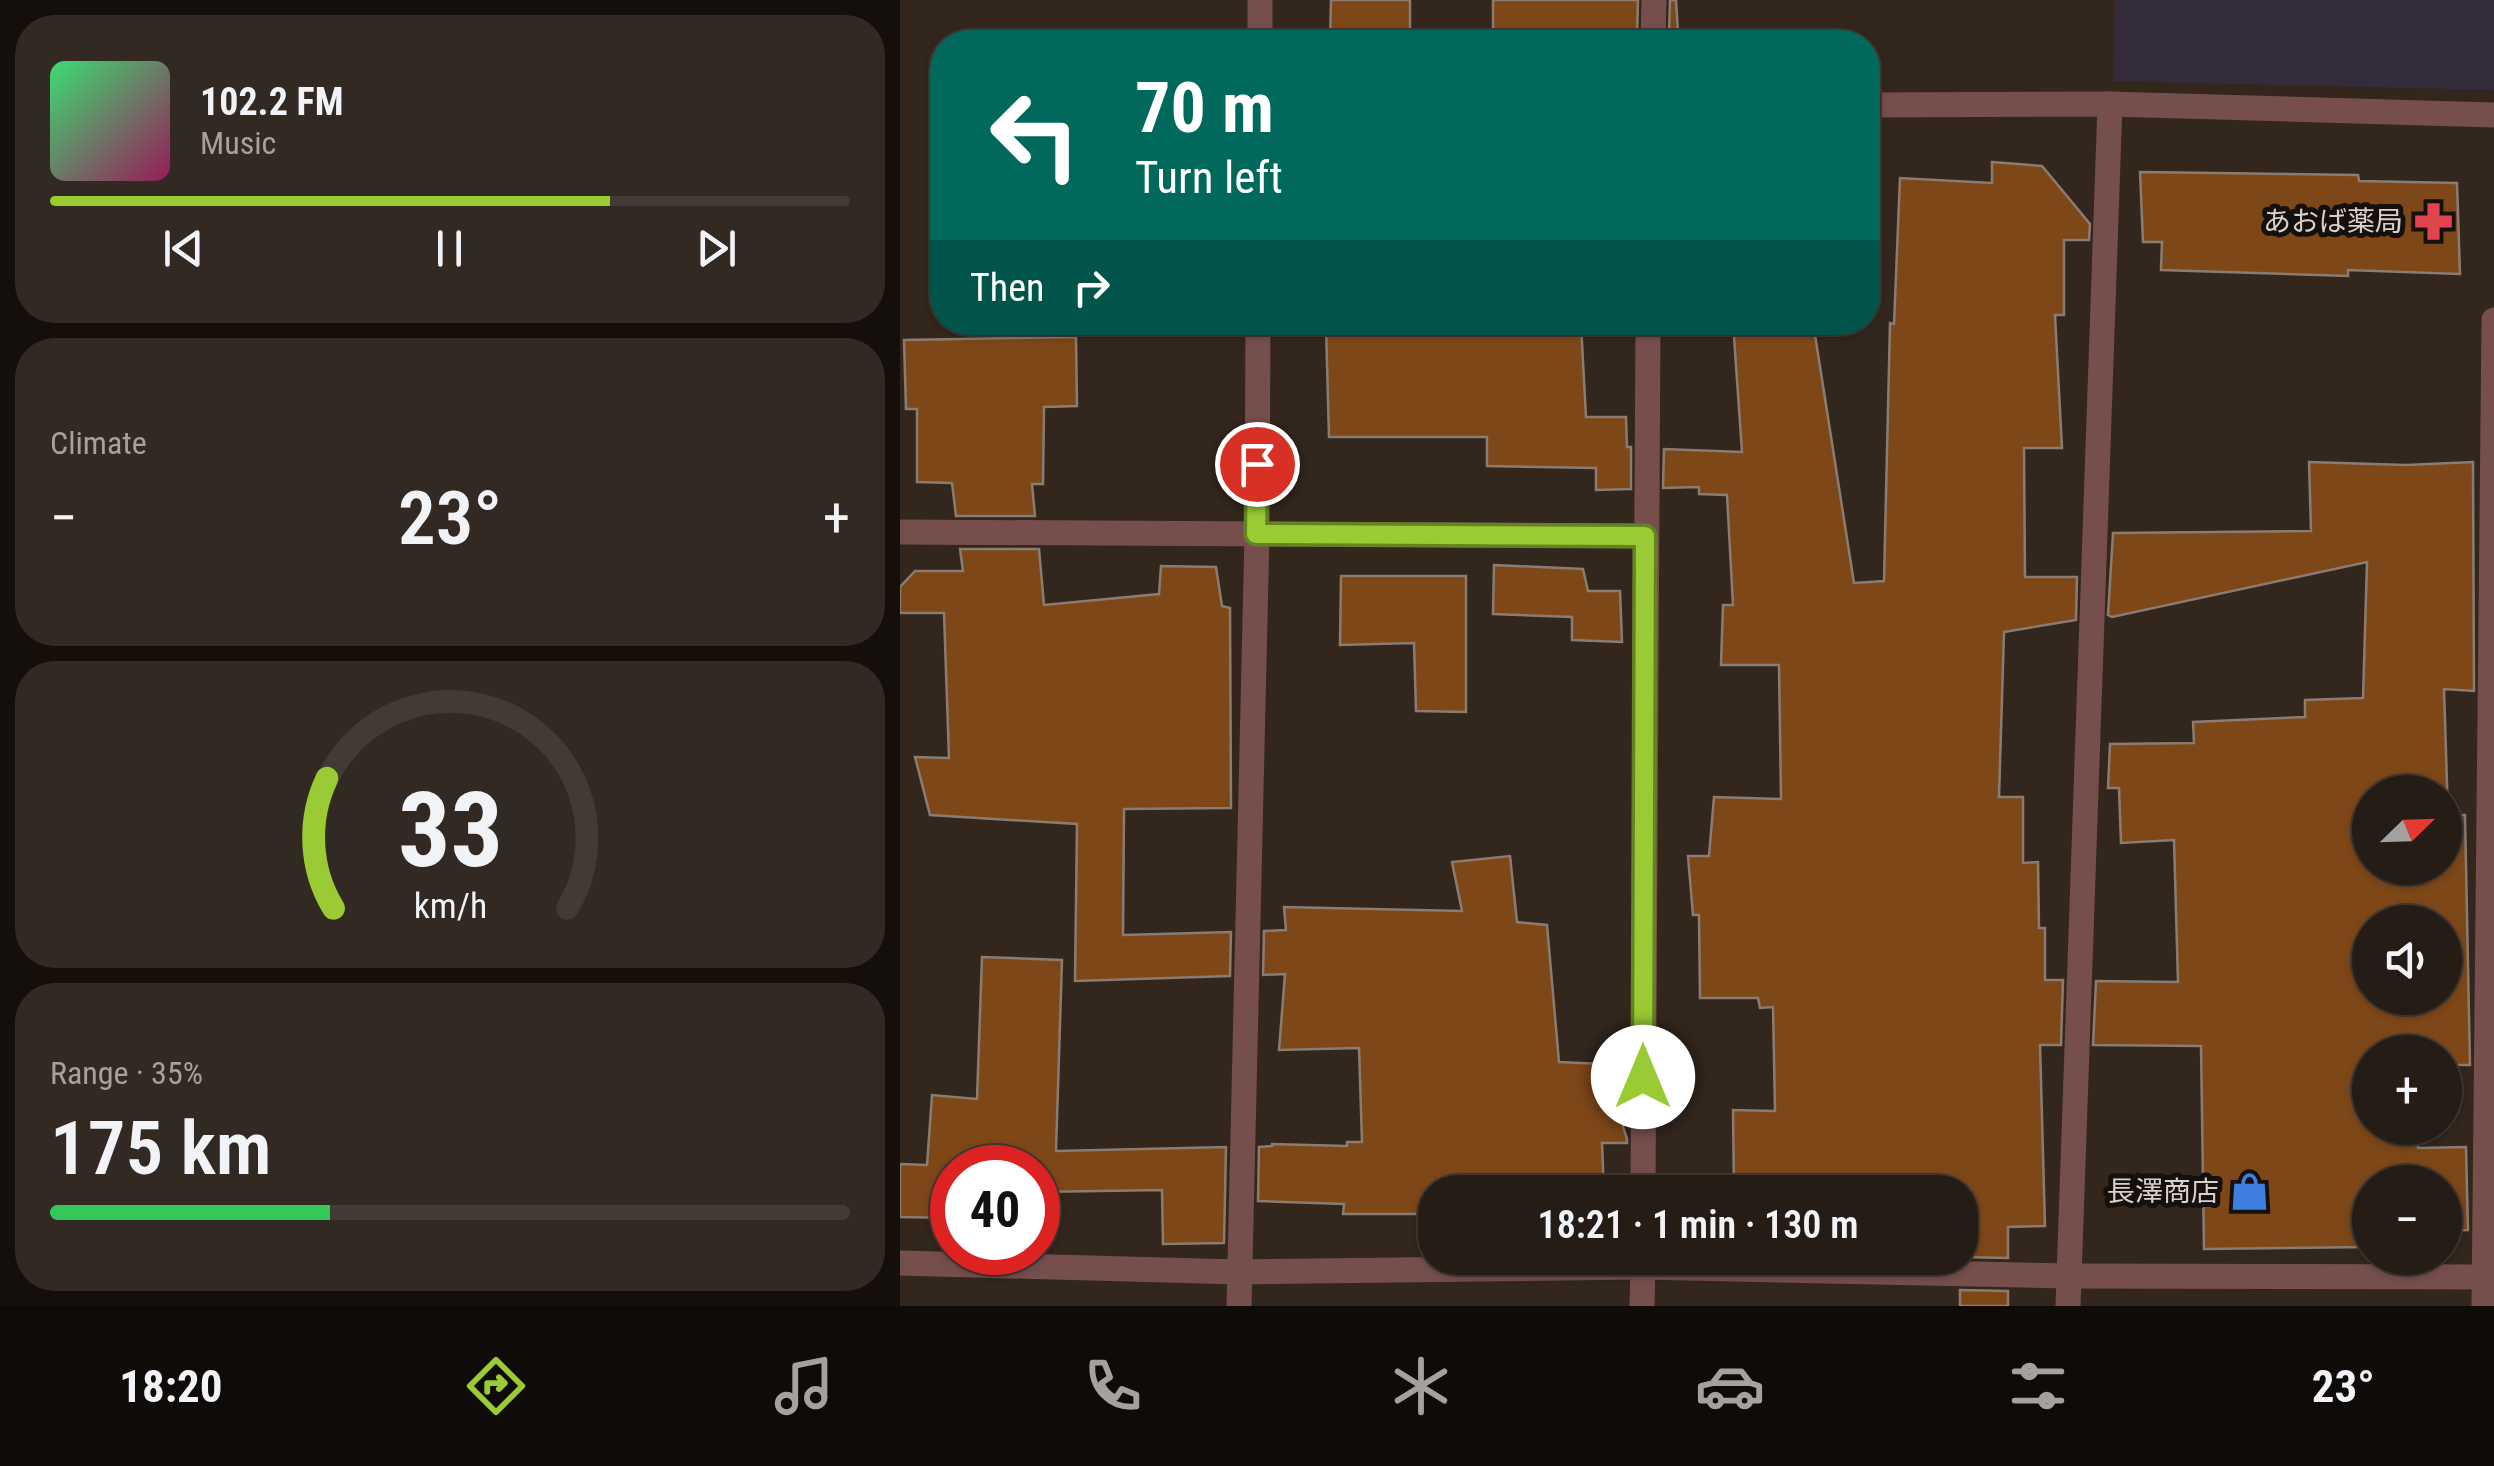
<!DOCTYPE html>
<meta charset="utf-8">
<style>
:root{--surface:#261c16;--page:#322923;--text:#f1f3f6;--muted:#a4a1a1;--line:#423a35;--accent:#9acb34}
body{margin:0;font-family:"Roboto Condensed","Noto Sans JP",sans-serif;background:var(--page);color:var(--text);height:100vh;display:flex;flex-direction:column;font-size:38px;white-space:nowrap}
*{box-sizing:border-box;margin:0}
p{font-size:32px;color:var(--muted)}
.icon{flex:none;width:55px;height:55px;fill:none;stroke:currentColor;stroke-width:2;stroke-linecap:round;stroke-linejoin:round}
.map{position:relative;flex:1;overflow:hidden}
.side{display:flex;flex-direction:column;gap:15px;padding:15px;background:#150f0c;width:900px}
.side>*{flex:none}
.banner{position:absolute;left:30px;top:30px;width:950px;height:305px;border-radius:40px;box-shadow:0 2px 8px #0004,0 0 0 2px var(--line);background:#00695c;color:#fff;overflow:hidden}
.needle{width:65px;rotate:67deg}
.tools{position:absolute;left:1452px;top:775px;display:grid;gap:20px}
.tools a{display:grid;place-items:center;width:110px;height:110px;border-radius:50%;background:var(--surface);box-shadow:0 2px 8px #0004,0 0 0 2px var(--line);font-size:50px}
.speed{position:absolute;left:30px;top:1145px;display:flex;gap:20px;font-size:50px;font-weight:700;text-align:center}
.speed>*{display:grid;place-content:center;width:130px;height:130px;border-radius:50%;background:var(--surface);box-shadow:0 2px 8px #0004,0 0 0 2px var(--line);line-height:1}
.speed .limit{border:15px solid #d22;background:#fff;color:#111}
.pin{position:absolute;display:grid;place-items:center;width:85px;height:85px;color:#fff;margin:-42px;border:5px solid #fff;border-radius:50%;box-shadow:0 2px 10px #0007}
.me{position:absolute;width:110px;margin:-55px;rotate:0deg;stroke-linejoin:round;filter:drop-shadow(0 0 8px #0008)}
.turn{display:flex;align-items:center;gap:35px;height:210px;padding:0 40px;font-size:45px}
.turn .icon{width:130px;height:130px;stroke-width:2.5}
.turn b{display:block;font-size:70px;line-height:85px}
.then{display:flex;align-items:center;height:95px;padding:0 40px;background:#0003;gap:20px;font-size:38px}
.big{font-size:75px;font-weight:600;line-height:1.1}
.side .widget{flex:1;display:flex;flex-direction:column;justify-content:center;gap:15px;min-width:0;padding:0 35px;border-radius:40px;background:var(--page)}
.side .dial{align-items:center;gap:0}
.dial svg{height:260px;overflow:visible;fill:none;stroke:var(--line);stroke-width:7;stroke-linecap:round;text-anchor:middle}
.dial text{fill:var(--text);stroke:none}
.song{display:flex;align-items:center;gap:30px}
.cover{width:120px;height:120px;border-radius:15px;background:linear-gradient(135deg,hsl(140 70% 55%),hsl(330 70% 35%))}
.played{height:10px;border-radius:5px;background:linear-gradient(90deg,var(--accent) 70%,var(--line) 70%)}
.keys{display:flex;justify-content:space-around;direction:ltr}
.heat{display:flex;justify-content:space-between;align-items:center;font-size:55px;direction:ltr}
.charge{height:15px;border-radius:8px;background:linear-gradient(90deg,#34c759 35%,var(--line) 0)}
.trip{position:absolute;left:518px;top:1175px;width:560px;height:100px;border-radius:40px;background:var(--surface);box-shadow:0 2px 8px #0004,0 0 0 2px var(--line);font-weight:600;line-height:100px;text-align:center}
.tabs{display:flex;height:160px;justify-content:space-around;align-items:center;background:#0f0b09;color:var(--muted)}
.tabs .icon{width:70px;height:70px}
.tabs .active{color:var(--accent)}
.tabs b{font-size:45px;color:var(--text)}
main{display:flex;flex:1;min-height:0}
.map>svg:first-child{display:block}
</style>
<main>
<section class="side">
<div class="widget">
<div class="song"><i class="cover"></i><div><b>102.2 FM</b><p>Music</p></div></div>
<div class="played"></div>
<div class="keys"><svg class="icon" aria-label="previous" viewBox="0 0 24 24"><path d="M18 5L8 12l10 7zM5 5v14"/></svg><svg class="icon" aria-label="pause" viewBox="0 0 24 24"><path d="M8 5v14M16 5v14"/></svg><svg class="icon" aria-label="next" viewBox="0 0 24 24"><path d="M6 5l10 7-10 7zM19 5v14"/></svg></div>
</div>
<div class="widget"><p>Climate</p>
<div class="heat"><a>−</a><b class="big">23°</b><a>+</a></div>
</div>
<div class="widget dial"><svg viewBox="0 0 100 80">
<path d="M14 69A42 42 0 1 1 86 69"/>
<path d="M14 69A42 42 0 0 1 12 29" stroke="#9acb34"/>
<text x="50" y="56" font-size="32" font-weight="700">33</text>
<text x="50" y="72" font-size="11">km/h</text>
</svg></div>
<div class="widget"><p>Range · 35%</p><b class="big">175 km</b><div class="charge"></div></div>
</section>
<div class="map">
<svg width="1594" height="1306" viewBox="0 0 1594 1306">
<rect width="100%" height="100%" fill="#32261d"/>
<path fill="#352c3b" d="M1215,0H1594V90L1213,81Z"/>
<g fill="#7d4718" stroke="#8b7c71" stroke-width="2.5" fill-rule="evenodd">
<path d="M431,0H510V42H430Z"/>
<path d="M593,0H738L737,36L681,42H593Z"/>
<path d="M770,0H776L778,32L769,33Z"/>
<path d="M1092,162L1142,166L1190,224L1189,240H1164V315H1155L1162,448H1124L1125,577H1177L1176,620L1104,632L1099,797H1123V863L1138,862L1139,928H1145V980H1163L1161,1045H1140L1145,1226L1108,1227V1258L1060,1257V1192H834L833,1110L875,1111L873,1007L860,1008L858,998H800L799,915H793L788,856H809L814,797L881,799L879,665H821L823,605H833L827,495L799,494V487L763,488L764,449L842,452L833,322H913L954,583L984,581L990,323L994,324L1000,178L1092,183Z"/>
<path d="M1240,172L1458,175L1459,181L1557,183L1560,274L1448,270V276L1261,270L1262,242H1243Z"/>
<path d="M563,324H681L686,417H726L727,447H731V489L696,490V468L587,466V437H429L426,327L563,329Z"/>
<path d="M176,337L177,406L144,407L143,484H132L135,516H56L52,483L17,482V409H6L4,340Z"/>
<path d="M1409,462L1506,465L1573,462L1574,691L1544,689L1548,815H1565L1570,1065H1545V1052H1470V1128H1518V1148L1566,1147L1568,1230L1545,1231V1182H1470V1247L1304,1249L1301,1046L1193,1045L1196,981L1278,982L1274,840L1221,843L1219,788H1208L1210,744L1294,743L1293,722L1405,717V700L1463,698L1467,562L1212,617L1208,615L1213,533L1411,531ZM1470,792H1545V868H1470ZM1470,922H1545V998H1470Z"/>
<path d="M60,549H139L144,605L259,594L261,566L316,567L322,606L330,608L331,808L224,809L223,935L331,932L330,976L175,981L177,824L30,815L15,757L49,758L44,613H0V587L15,571H63Z"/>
<path d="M594,565L683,569L688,591H720L722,642L672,640V617L593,614Z"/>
<path d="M441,576H566V712L516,711L514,643L440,645Z"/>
<path d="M610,856L617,922L647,925L659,1062L703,1064L727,1139V1143H702L704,1192H535V1214H443L444,1204L358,1201L359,1147L372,1146V1144L447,1146V1142H462L459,1048L379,1050L385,974L363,975L364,931L386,930L384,907L562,911L552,862Z"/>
<path d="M82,957L162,960L156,1151L326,1147L324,1243L263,1244L262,1190L138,1192V1168H52V1218L0,1217V1164L27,1165L32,1095L77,1099Z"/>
<path d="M1060,1290L1108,1291V1306H1060Z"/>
</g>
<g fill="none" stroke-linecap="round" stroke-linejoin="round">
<g stroke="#764f4c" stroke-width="25">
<path d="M360,42V0"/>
<path d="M968,105L1210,104L1594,115"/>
<path d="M0,532L745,536"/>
<path d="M339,1306L357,534L358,322"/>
<path d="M1168,1306L1210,104"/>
<path d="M1584,1306L1594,320"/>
</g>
<g stroke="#764f4c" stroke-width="25">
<path d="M753,42L754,0"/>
<path d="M743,1192L748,322"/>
<path d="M0,1263L339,1272L742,1267L1168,1276L1594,1277"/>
<path d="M742,1306L743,1258"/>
</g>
</g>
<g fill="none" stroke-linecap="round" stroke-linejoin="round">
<defs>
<path id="route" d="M357,464L356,534L745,536L743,1077"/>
</defs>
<use href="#route" stroke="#648422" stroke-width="25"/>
<use href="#route" stroke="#9acb34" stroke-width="18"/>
</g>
<defs>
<symbol id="pharmacy-bare" viewBox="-9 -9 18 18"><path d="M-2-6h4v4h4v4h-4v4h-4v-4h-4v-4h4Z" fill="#e0444e" stroke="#16100c" stroke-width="2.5" paint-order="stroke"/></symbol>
<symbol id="shop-bare" viewBox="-9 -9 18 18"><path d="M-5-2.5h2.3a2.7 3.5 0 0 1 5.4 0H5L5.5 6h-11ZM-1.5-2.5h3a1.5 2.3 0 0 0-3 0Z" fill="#3f7fe0" stroke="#16100c" stroke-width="2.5" paint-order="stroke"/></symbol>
</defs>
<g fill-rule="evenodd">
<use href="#pharmacy-bare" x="1506" y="194" width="55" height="55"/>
<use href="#shop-bare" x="1322" y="1164" width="55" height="55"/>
</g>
<g text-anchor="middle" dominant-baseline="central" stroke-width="10" stroke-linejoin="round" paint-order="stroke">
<g font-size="28" fill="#d8d0ca" stroke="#16100c" text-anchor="end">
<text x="1503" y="221">あおば薬局</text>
<text x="1319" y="1191">長澤商店</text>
</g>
</g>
</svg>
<div class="tools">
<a><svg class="needle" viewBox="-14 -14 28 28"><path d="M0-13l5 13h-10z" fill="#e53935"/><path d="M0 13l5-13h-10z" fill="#a4a1a1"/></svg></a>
<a><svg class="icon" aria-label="sound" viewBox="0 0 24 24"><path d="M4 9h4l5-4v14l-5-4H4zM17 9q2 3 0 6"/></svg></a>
<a>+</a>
<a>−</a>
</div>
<div class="speed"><div class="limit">40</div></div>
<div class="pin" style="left:357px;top:464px;background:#d93025"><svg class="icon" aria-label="arrive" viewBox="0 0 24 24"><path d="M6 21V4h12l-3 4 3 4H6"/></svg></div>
<svg class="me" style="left:743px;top:1077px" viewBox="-20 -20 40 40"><circle r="19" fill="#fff"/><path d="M0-13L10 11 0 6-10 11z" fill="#9acb34"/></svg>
<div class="trip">18:21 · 1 min · 130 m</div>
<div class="banner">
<div class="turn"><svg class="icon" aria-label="left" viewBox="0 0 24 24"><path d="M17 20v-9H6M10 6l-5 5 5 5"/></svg><div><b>70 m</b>Turn left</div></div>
<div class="then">Then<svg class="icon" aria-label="right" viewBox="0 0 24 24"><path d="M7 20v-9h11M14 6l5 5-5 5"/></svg></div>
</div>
</div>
</main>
<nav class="tabs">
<b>18:20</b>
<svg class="icon active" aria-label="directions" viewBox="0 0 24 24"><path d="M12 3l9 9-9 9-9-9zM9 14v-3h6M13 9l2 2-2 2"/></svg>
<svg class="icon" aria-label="music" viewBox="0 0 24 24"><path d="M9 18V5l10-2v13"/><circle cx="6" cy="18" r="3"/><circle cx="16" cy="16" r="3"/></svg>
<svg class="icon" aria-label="phone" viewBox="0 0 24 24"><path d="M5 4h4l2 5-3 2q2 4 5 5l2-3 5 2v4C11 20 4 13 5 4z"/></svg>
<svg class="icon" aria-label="climate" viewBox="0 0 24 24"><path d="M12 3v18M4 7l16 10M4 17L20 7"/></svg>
<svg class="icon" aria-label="car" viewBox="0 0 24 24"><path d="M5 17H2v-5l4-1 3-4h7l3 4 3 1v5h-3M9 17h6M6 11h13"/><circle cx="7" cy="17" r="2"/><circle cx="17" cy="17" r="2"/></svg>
<svg class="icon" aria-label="filters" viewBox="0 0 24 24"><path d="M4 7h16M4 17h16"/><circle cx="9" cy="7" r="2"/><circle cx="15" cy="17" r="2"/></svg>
<b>23°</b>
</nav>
